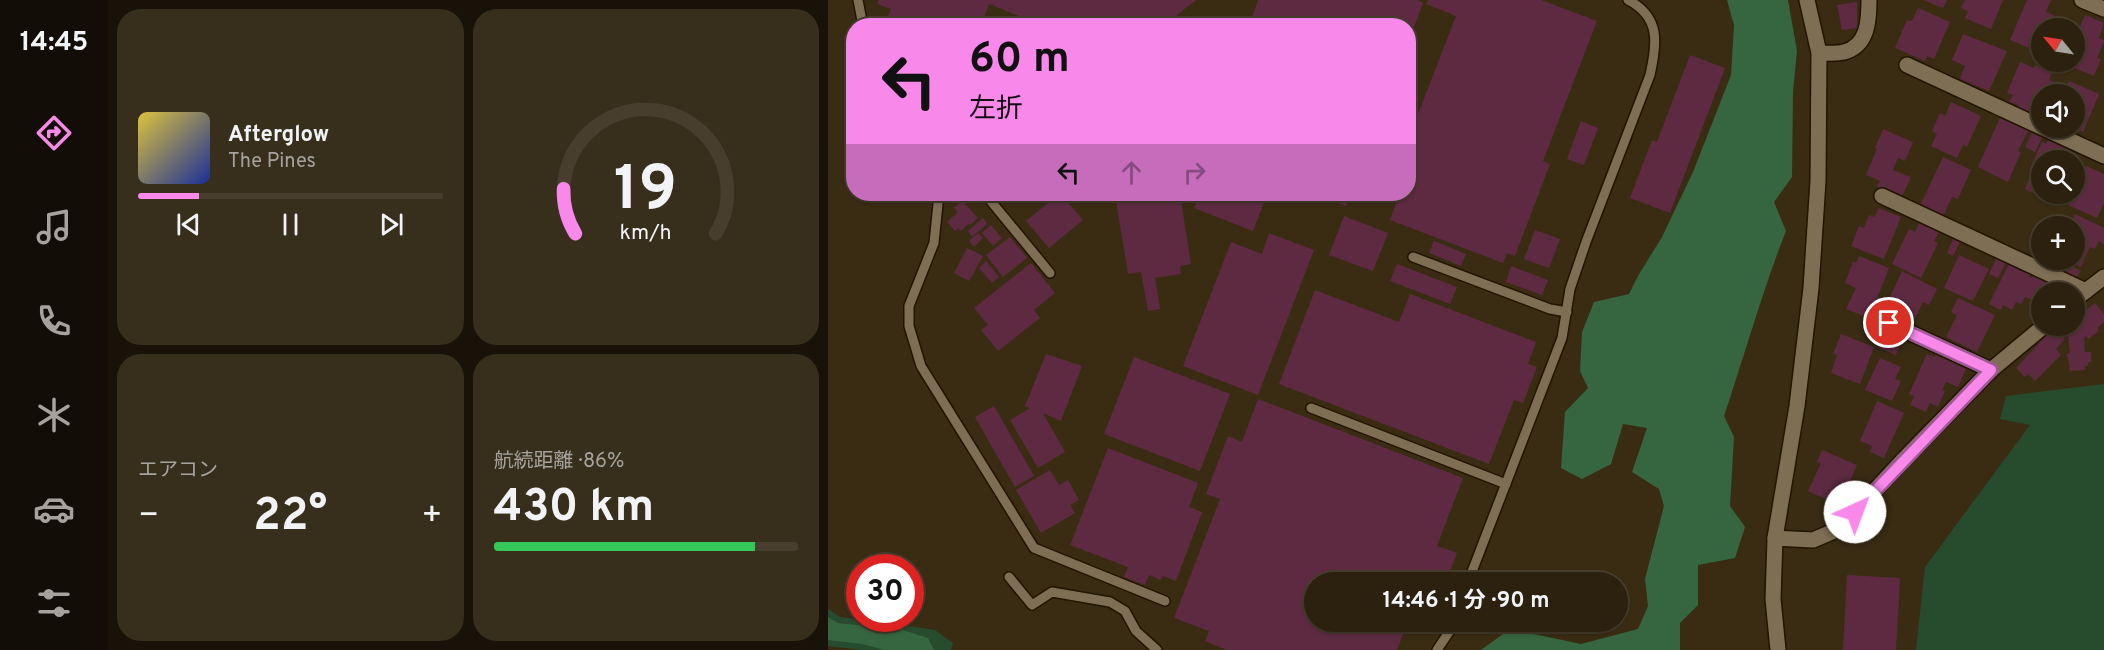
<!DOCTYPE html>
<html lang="ja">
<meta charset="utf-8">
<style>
:root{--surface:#2c210e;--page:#382e1c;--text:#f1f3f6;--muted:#a6a39e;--line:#483e2e;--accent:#f888ea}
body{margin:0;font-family:Overpass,"Noto Sans JP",sans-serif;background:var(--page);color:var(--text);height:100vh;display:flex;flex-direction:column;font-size:22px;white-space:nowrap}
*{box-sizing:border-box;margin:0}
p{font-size:20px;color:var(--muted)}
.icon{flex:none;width:33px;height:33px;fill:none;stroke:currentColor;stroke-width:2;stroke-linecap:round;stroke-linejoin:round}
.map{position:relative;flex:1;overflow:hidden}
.sheet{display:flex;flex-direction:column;gap:9px;padding:9px;background:#181208;width:720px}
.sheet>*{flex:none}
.top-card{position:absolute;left:18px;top:18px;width:570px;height:183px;border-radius:24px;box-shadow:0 2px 4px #0004,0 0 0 2px var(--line);background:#f888ea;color:#111;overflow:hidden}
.needle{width:39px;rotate:300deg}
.controls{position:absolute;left:1203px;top:18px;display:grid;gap:12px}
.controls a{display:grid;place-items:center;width:54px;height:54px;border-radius:50%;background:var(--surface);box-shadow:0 2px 4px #0004,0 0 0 2px var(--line);font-size:30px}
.speed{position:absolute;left:18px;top:554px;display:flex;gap:12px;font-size:30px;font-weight:700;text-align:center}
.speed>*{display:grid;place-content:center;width:78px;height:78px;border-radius:50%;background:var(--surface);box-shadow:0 2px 4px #0004,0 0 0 2px var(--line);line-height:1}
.speed .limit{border:9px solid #d22;background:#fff;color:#111}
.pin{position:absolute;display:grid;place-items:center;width:51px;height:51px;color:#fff;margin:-26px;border:3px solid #fff;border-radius:50%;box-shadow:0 2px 6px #0007}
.me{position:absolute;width:66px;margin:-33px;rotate:43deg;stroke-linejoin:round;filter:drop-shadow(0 0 4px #0008)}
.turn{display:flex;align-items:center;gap:21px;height:126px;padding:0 24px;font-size:27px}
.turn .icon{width:78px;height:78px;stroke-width:2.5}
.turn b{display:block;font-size:42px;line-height:51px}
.lanes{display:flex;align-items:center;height:57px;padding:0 24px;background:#0003;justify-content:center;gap:30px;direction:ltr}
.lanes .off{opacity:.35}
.big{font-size:45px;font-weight:700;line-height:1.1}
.sheet .card{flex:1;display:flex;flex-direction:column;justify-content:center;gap:9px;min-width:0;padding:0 21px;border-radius:24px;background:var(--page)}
.sheet .dial{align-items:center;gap:0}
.dial svg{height:156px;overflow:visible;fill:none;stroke:var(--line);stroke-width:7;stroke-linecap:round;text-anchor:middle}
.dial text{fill:var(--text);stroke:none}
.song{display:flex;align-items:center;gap:18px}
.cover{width:72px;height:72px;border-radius:9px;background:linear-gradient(135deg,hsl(50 70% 55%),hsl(230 70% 35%))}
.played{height:6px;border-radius:3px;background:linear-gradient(90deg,var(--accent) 20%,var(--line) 20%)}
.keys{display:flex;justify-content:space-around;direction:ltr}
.heat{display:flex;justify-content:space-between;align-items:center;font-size:33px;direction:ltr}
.charge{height:9px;border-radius:4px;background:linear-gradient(90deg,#34c759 86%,var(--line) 0)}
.sheet .tiles{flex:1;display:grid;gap:9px;grid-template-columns:repeat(2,1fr)}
.trip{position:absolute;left:476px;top:572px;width:324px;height:60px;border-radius:30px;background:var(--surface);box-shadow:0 2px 4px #0004,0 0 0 2px var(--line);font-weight:700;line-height:60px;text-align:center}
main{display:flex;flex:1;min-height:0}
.tab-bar{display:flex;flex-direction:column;width:108px;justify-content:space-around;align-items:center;background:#120d06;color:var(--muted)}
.tab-bar .icon{width:42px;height:42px}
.tab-bar .active{color:var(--accent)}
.tab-bar b{font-size:27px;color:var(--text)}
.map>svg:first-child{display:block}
</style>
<main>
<nav class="tab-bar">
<b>14:45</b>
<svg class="icon active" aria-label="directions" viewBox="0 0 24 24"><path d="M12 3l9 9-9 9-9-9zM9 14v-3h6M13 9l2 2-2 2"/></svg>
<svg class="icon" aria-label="music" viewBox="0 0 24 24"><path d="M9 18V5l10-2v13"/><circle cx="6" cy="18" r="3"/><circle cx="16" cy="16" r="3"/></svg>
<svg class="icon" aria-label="phone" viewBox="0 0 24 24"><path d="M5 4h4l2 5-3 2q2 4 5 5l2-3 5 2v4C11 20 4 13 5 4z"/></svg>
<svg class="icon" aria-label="climate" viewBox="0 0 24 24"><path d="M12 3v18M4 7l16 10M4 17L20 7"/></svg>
<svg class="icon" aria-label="car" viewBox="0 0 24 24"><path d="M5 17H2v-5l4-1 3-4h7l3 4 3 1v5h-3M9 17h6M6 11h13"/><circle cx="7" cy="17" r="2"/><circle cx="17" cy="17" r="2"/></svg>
<svg class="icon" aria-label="filters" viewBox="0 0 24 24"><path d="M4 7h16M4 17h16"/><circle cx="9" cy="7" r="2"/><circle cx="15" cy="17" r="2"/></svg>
</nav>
<section class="sheet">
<div class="tiles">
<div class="card">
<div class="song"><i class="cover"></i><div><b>Afterglow</b><p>The Pines</p></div></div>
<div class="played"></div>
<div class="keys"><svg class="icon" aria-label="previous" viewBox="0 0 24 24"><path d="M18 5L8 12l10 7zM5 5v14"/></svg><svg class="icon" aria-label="pause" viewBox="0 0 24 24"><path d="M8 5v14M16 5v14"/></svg><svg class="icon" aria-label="next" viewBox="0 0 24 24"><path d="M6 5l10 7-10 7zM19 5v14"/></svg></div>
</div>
<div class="card dial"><svg viewBox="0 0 100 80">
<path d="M14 69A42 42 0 1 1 86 69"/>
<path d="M14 69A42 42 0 0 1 8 46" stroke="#f888ea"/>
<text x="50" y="56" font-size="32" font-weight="700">19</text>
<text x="50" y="72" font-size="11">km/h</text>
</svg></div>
<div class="card"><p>エアコン</p>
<div class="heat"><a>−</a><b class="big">22°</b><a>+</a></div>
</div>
<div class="card"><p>航続距離 · 86%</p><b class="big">430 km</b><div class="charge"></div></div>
</div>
</section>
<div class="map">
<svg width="1276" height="650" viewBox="0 0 1276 650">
<rect width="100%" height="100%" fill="#3a2c13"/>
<g fill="#264b2d">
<path d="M1276,384V650H1088L1097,567L1202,425L1172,419L1178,396Z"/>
<path d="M0,609L12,617L29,619L53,618L81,626L107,630L125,643L123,650H33L0,646Z"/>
</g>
<g fill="#36663f">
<path d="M899,0H960L969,51L965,91L964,177L946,202L958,231C934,292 917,354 896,416L906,437L902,506L917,527L907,558L870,565V605L852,623V650H653L682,629L753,644L810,629L820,606L817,579L836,506L831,489L804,472L819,428L795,424L783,464L754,479L733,468L737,412L760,388L752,371L754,332L766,302L801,294L810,276L834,237L865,172L903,75L906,25Z"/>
<path d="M0,617L10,623L75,630L100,638L106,650H57L34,644L0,640Z"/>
</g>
<g fill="#5d2a42">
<path d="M51,0H368L349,15L345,26H216L161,4L153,26H56L63,9L49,4Z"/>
<path d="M430,0H589L595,3L581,40L580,26H421Z"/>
<path d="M600,0H713L769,21L715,161L722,164L687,256L679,253L675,263L562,220L569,201L558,197L560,194H580V140L628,16L598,4Z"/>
<path d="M1095,0H1119L1115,8Z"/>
<path d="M1137,0H1175L1163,29L1137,18L1140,11L1133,8Z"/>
<path d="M1199,0H1223L1218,12L1227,16L1221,28H1214V47L1211,52L1182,40Z"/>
<path d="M1029,2V28L1014,30L1009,5Z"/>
<path d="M1090,8L1122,22L1106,59L1099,56L1097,61L1067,48L1079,20L1084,21Z"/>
<path d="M1257,15L1276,23L1271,38L1276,40V42L1269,58L1273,59L1266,76L1232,62H1246V34L1249,28L1251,29Z"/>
<path d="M1135,34L1179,51L1161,91L1132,79L1137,66L1124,60Z"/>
<path d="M862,55L897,68L842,213L802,198L824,140L829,142Z"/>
<path d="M1192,62L1206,68L1207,65L1224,73L1221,80L1229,83L1224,94H1214V118L1189,108L1190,105L1181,102L1185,95L1179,93Z"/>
<path d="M1241,81L1271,94L1255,132L1249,129L1247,132L1236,128H1246V94H1235Z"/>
<path d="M1123,102L1153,116L1139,147L1135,145L1129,158L1103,146L1109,134L1104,131L1112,113L1117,116Z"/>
<path d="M1172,118L1200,131L1190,151L1193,152L1180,182L1150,167Z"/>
<path d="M753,121L770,128L756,165L739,159Z"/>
<path d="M1055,129L1085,142L1077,161L1070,158L1065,170L1083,177L1074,197L1049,187L1052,181L1038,175L1049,149L1047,148Z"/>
<path d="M1204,133L1214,138L1207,152L1197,147Z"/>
<path d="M1220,140L1243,151L1242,153L1247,155L1245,160H1214V194H1223L1220,200L1197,189L1204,172L1201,171L1214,142L1218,144Z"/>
<path d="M1115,157L1143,170L1130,199L1124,197L1115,216L1092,206Z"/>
<path d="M1258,166L1276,174V203L1269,218L1240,205Z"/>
<path d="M231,194H233L255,220L221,248L198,221Z"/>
<path d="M287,194H352L363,264L352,266L353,274L327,278L332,309L320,311L313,272L300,274Z"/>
<path d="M372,194H434L439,195L425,231L366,208Z"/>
<path d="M486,194H522L518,206Z"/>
<path d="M134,200L150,218L142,225L140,224L133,231L130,228L127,231L119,222L130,212L126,208Z"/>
<path d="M1050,208L1073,217L1056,259L1023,246L1031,226L1036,228L1041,215L1047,217Z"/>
<path d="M1247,214L1276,228V244L1271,241L1267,249L1262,247L1253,267L1237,260H1246V226H1241Z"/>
<path d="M516,216L560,233L545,271L501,255Z"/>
<path d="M155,218L159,224L144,237L140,231Z"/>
<path d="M1091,223L1111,232L1106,241L1110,243L1093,278L1064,264L1081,229L1087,232Z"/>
<path d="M163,225L174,238L165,246L154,233Z"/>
<path d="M707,230L732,239L721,268L696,259Z"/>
<path d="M150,233L155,238L146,247L141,241Z"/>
<path d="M441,233L486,250L430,395L355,366L403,242L434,254Z"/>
<path d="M182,237L199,258L175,277L158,255Z"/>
<path d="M1125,239L1132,242L1125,256L1119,253Z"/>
<path d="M606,241L638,254L633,266L601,253Z"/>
<path d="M139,248L155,256L141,281L126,273Z"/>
<path d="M1131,255L1161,269L1145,301L1116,288Z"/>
<path d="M1031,256L1061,268L1046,306L1048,307L1043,319L1018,309L1028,288L1017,283L1025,262L1028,263Z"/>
<path d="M1169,257L1178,262L1170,278L1161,274Z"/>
<path d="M158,261L171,277L164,283L151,268Z"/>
<path d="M203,263L227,293L206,310L212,318L170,351L153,330L160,325L146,308Z"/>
<path d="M569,264L629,287L622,304L562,281Z"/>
<path d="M1181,264L1202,274L1201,276L1204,278L1206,274L1226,283L1221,292H1214V305L1197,297L1193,304L1188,302L1184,310L1175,305L1173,310L1161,304Z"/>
<path d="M1239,264L1253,271L1249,277L1235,271Z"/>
<path d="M683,266L720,280L714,295L678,282Z"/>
<path d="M1074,271L1109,289L1101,305L1095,302L1084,324L1056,310Z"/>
<path d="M487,290L571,322L582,294L708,342L700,364L709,367L695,403L686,400L661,464L451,384Z"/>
<path d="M1130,298L1167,315L1149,352L1118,337L1129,315L1123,312Z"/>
<path d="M1267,303L1276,314V322L1269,328L1271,331L1260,339L1258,336L1256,338L1257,352H1263V362H1260V366H1257V370L1242,371L1239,354L1242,353L1240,335L1235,329L1239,326H1246V320Z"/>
<path d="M1225,328L1237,339L1228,349L1233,355L1207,381L1200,374L1197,377L1188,368Z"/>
<path d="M1058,333L1074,340L1068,355L1051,348Z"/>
<path d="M1013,334L1046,347L1032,384L1003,373L1009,355L1005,354Z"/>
<path d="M218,354L254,366L233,421L215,413L237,452L210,468L182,420L202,408L197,406Z"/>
<path d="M1099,354L1107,357L1108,355L1138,369L1130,387L1118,382L1114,390L1117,391L1110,407L1102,403L1098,412L1082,405L1086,396L1081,394Z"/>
<path d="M306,357L402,394L372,471L276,434Z"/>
<path d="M1052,358L1073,367L1067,379L1073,381L1064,401L1037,390Z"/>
<path d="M430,399L635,478L609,546L629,553L618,582H486V621H580L569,650H399L377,641L381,631L346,618L392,499L378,494L400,436L414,442Z"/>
<path d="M1049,401L1076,413L1056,458L1042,452L1044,446L1032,441Z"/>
<path d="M166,406L206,476L187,487L147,417Z"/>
<path d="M280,448L370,483L361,507L374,512L348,581L335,576L333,580L321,575L317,585L296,577L300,567L242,545Z"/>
<path d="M994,450L1029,465L1012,505L980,491L993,463L989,462Z"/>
<path d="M222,470L231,485L240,480L251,500L242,505L247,513L213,533L188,490Z"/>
<path d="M1019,575L1072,578L1068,650H1015Z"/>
</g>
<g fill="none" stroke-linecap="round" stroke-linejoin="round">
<defs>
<g id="lane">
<path d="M30,0L35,26"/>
<path d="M111,194L106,243L81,306V326L93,366L206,548L337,601"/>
<path d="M157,194L222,273"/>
<path d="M585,257L722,309L739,312"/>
<path d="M483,408L678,484"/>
<path d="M181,577L204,605L224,592L282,602L297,611L308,631L329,650"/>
<path d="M640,582L734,338L742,289L758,242L822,75C829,44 833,17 800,0"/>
<path d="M609,650L621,632L625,621"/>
</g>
<g id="street">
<path d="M1254,0L1276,9"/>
<path d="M991,53C999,53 1008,54 1016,52C1040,46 1041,20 1041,0"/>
<path d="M1079,65L1276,156"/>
<path d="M1054,196L1258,291"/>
<path d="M1246,300L1276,277"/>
<path d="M1061,323L1163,370"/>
<path d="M947,538L985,540L1011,529L1074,461L1163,370L1216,326"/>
</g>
<path id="secondary" d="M950,650L945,599L947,538L969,406L983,288L990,181L991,53L979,0"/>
</defs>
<use href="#lane" stroke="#211400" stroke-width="12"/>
<use href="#street" stroke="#211400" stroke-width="18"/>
<use href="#secondary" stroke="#211400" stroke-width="18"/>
<use href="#lane" stroke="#7e6e53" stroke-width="9"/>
<use href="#street" stroke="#7e6e53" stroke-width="15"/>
<use href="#secondary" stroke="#7e6e53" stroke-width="15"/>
</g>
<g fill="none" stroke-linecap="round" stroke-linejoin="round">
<defs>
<path id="route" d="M1027,512L1163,370L1061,323"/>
</defs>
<use href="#route" stroke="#a15898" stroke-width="15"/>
<use href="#route" stroke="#f888ea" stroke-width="10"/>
</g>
</svg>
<div class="controls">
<a><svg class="needle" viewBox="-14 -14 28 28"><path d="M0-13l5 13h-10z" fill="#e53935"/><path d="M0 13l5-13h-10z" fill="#a6a39e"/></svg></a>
<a><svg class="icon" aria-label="sound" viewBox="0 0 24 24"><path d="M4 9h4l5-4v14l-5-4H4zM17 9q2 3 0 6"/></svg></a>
<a><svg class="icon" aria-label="search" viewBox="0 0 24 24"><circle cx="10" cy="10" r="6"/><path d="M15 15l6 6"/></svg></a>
<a>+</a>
<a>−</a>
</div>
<div class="speed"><div class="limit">30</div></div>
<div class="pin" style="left:1061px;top:323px;background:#d93025"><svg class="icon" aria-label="arrive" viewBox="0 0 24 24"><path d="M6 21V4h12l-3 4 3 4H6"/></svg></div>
<svg class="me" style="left:1027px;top:512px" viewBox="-20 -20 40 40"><circle r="19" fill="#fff"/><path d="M0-13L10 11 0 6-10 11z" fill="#f888ea"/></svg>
<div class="trip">14:46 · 1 分 · 90 m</div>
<div class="top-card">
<div class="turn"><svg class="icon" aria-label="left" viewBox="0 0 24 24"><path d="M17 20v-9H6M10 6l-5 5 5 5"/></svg><div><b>60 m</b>左折</div></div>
<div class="lanes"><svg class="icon" aria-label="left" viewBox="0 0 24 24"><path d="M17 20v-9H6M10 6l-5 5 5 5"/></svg><svg class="icon off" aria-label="ahead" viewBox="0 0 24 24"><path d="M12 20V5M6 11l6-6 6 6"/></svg><svg class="icon off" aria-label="right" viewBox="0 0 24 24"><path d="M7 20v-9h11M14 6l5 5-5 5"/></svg></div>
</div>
</div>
</main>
